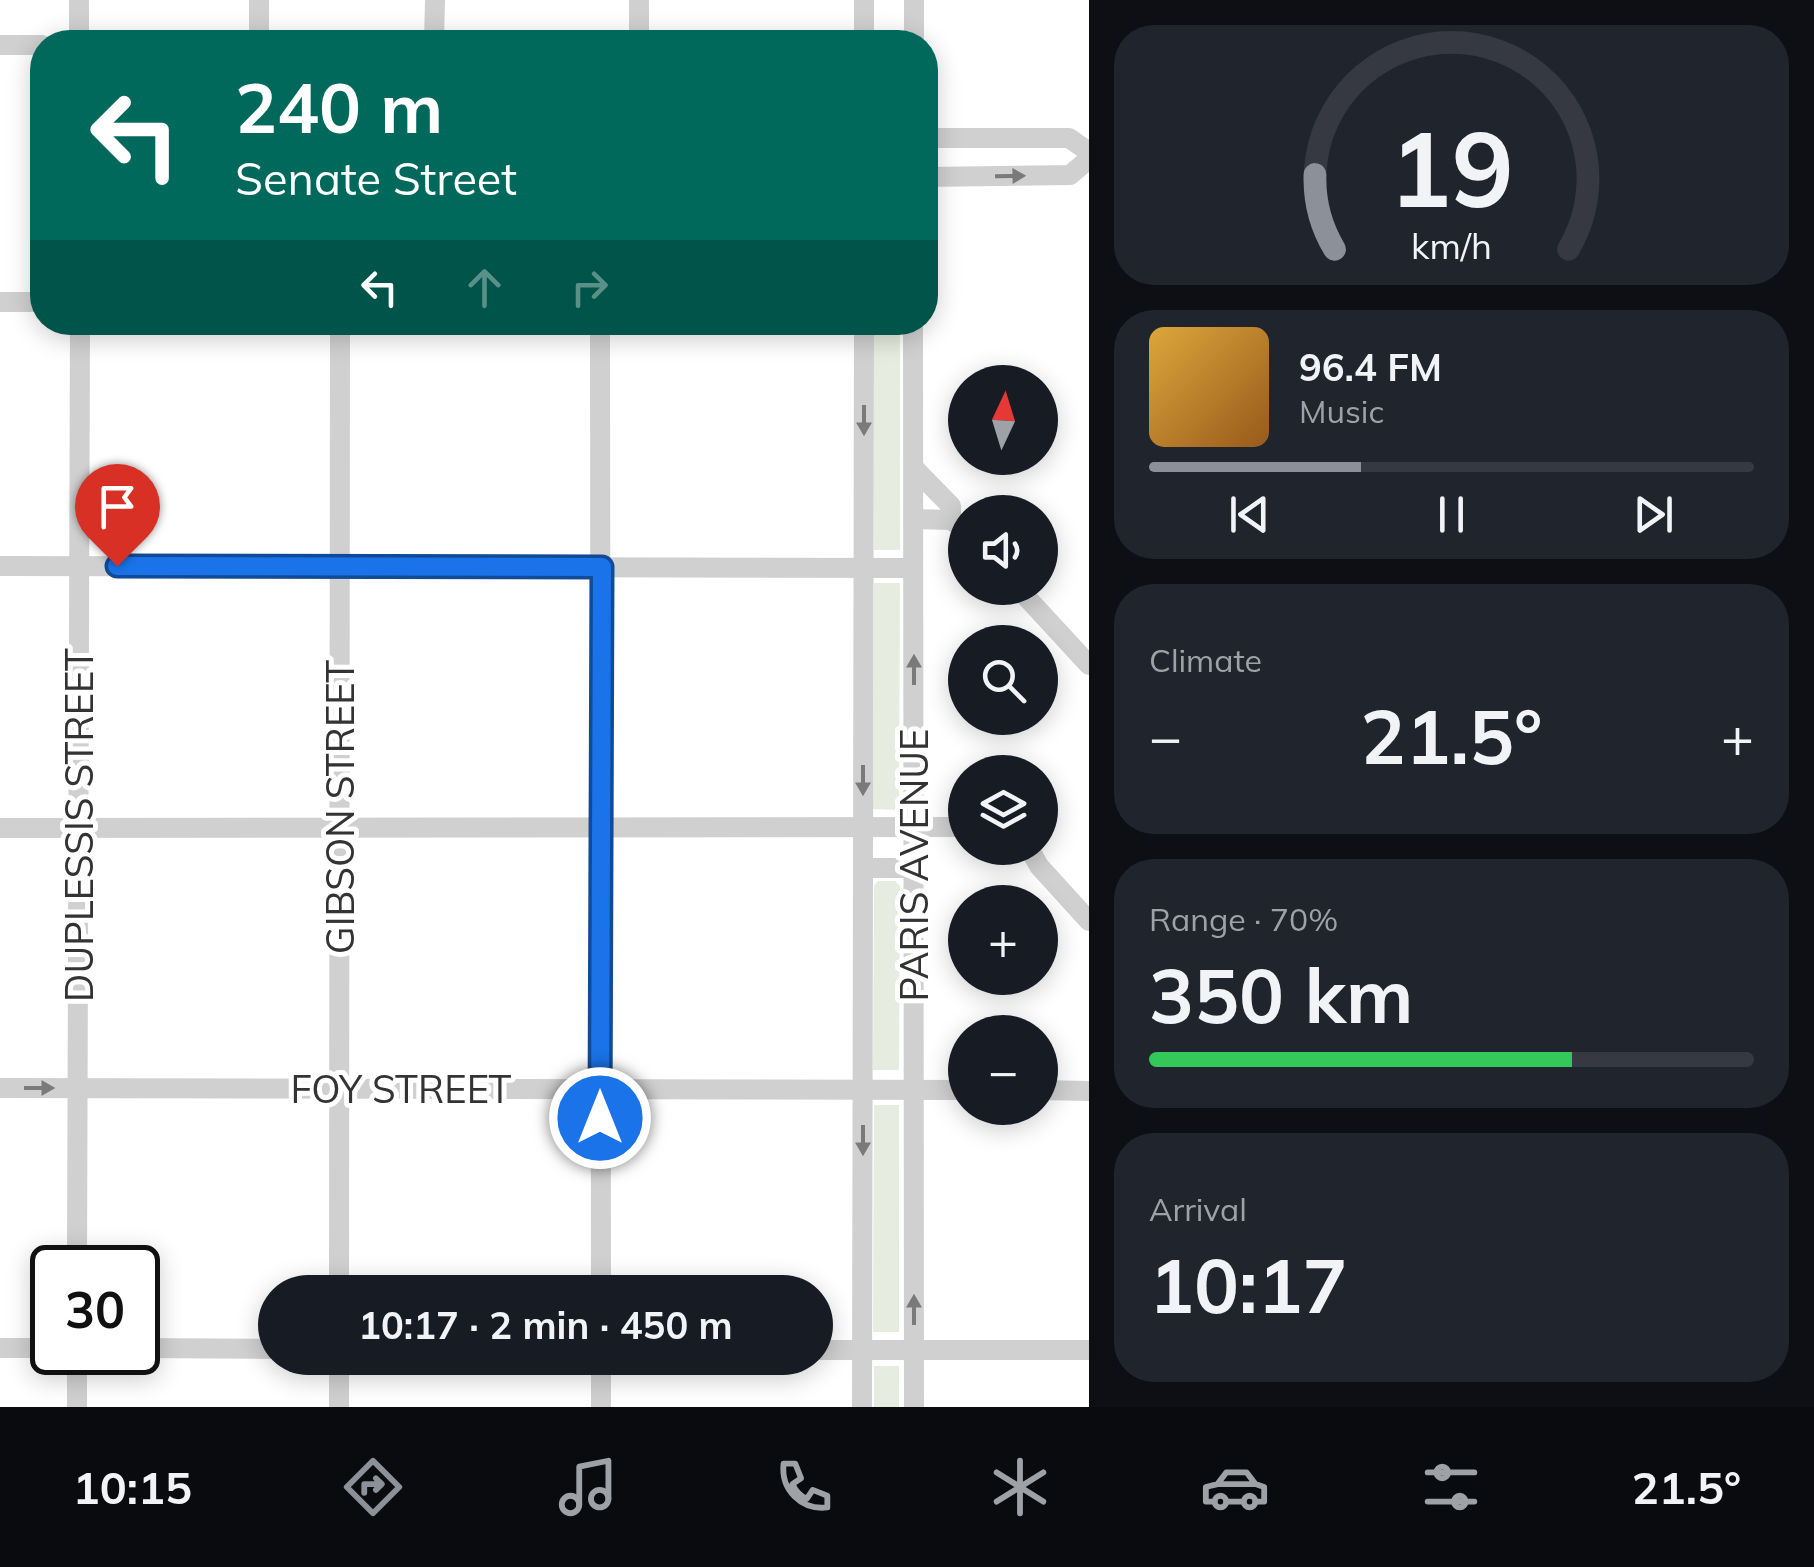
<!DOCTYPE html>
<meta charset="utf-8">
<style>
:root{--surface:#171b24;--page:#20242c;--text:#f1f3f6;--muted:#9ea1a6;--line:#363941;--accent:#8c9099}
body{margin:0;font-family:Mulish,sans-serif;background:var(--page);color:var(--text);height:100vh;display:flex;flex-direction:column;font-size:38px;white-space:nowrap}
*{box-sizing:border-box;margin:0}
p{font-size:32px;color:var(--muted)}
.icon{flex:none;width:55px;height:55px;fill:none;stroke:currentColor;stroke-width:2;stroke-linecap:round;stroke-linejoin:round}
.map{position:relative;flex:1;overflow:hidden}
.panel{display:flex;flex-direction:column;gap:25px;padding:25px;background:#0d0f14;width:725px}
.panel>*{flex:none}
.hud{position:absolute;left:30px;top:30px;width:908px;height:305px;border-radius:40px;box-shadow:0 5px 25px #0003;background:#00695c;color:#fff;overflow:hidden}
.needle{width:65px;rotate:4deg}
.fabs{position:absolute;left:948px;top:365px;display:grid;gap:20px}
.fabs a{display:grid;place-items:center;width:110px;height:110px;border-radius:50%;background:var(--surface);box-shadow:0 5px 25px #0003;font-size:50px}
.speed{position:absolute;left:30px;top:1245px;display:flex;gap:20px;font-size:50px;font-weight:700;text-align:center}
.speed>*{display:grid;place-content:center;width:130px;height:130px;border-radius:50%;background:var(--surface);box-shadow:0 5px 25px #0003;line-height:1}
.speed .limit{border:5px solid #111;border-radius:15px;background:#fff;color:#111}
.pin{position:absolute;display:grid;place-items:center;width:85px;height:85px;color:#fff;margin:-102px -42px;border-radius:50% 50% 50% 0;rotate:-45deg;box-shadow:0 0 10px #0007}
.pin .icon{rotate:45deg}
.me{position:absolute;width:110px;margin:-55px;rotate:0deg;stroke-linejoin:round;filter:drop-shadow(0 0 8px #0008)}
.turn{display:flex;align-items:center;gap:35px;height:210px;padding:0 40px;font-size:45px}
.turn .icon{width:130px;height:130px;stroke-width:2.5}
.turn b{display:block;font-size:70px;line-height:85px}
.lanes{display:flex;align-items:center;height:95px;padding:0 40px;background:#0003;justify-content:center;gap:50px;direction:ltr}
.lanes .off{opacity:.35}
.big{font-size:75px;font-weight:700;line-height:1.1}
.panel .tile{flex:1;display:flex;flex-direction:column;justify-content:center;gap:15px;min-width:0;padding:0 35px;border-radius:40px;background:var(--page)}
.panel .dial{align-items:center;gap:0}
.dial svg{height:260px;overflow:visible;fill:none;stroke:var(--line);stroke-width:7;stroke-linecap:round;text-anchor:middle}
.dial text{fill:var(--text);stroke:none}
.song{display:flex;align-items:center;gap:30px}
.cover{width:120px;height:120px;border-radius:15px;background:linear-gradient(135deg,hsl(40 70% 55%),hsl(30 70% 35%))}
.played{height:10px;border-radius:5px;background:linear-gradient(90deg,var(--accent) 35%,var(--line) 35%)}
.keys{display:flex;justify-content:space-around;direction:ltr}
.heat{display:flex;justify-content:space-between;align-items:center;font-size:55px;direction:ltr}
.charge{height:15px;border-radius:8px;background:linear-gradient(90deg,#34c759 70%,var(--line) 0)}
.trip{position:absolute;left:258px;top:1275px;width:575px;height:100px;border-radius:50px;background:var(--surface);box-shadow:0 5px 25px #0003;font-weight:700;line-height:100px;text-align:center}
.menu{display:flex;height:160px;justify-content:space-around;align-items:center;background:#090b0e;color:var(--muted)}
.menu .icon{width:70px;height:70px}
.menu .selected{color:var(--accent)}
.menu b{font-size:45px;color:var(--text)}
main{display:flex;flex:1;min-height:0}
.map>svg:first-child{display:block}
</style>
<main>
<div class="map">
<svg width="1089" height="1407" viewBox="0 0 1089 1407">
<rect width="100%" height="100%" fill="#fff"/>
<g fill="#e6ecdf">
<rect x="874" y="323" width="26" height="227"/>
<path d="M874,583H900L899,810L873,809Z"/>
<path d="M878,881H895L900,886L899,1070H873L874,886Z"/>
<path d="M874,1105H899V1332H873Z"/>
<rect x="874" y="1366" width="25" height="41"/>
</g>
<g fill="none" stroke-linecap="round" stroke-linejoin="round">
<g stroke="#d0d0d0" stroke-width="20">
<path d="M79,42V0"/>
<path d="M259,42V0"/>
<path d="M434,42L435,0"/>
<path d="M639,42V0"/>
<path d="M864,42V0"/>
<path d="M914,42V0"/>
<path d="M0,45H42"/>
<path d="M925,138H1069L1089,152"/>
<path d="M925,177L1070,175L1089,159"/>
<path d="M0,302H42"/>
<path d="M600,322L601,1292"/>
<path d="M913,322L914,1407"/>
<path d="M914,468L951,506V520"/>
<path d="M914,519L951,520L965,530"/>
<path d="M0,566L913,568"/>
<path d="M1018,588L1089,665"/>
<path d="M0,828L965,827"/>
<path d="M1029,848L1039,866L1089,921"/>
<path d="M863,868H914"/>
<path d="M0,1088L965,1090"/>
<path d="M1040,1090L1089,1091"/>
<path d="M77,1268L80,322"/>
<path d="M339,1292L340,322"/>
<path d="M0,1348H52"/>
<path d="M138,1348L275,1349"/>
<path d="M815,1350H1089"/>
<path d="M77,1352V1407"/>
<path d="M339,1407V1358"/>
<path d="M601,1407V1358"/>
<path d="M862,1407L864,322"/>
</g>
</g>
<defs><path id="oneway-solid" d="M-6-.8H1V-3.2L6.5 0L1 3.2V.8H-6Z" transform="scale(2.5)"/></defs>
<g fill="#7a7a7a">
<use href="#oneway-solid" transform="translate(1010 176) rotate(-1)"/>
<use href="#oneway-solid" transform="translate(864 420) rotate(90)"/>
<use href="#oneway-solid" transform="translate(914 670) rotate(-90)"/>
<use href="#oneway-solid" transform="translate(863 780) rotate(90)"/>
<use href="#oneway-solid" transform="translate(39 1088)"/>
<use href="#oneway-solid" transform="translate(863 1140) rotate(90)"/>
<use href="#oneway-solid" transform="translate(914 1310) rotate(-90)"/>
</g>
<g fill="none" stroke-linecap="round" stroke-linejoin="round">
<defs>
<path id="route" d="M117,566L602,567L600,1118"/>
</defs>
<use href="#route" stroke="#114b97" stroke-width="25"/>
<use href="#route" stroke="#1a73e8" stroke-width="18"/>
</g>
<g text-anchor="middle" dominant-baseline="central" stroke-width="10" stroke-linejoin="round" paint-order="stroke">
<g font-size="38" fill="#333" stroke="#fff">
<text transform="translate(340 807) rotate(-90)">GIBSON STREET</text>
<text transform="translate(79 825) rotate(-90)">DUPLESSIS STREET</text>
<text transform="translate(914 865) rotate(-90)">PARIS AVENUE</text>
<text x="401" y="1089">FOY STREET</text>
</g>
</g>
</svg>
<div class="fabs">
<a><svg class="needle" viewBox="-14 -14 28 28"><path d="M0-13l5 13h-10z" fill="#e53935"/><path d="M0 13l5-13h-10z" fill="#9ea1a6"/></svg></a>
<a><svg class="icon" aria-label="sound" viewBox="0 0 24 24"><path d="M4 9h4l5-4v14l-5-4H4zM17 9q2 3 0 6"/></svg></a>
<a><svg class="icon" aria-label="search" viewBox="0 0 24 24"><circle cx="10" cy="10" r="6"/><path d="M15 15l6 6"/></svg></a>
<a><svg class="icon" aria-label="layers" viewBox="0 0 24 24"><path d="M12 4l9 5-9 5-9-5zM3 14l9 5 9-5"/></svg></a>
<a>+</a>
<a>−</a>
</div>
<div class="speed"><div class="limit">30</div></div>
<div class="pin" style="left:117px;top:566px;background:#d93025"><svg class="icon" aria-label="arrive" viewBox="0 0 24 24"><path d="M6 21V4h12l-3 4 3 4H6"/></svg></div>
<svg class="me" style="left:600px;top:1118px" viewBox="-20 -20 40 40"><circle r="17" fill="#1a73e8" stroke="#fff" stroke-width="3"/><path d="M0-11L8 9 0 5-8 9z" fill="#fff"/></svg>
<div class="trip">10:17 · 2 min · 450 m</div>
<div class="hud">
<div class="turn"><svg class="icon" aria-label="left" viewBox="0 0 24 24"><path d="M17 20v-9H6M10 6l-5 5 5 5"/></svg><div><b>240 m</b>Senate Street</div></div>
<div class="lanes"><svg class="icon" aria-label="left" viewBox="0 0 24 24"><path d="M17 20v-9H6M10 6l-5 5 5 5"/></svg><svg class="icon off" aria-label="ahead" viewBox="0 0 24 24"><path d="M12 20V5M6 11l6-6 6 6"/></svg><svg class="icon off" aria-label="right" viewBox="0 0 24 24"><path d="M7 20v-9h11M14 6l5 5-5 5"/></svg></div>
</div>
</div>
<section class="panel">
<div class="tile dial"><svg viewBox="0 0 100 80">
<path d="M14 69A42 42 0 1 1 86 69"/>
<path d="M14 69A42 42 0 0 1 8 46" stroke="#8c9099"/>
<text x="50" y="56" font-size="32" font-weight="700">19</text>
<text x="50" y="72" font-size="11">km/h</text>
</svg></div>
<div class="tile">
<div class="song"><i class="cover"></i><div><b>96.4 FM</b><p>Music</p></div></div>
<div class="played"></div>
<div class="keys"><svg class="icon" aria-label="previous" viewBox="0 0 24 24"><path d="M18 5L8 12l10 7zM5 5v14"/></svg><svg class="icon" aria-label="pause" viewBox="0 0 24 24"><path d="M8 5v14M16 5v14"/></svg><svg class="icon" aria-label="next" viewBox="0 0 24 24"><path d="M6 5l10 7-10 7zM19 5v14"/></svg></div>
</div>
<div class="tile"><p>Climate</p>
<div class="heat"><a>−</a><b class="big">21.5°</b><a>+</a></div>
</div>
<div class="tile"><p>Range · 70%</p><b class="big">350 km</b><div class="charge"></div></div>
<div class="tile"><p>Arrival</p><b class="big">10:17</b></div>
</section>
</main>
<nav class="menu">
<b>10:15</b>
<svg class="icon selected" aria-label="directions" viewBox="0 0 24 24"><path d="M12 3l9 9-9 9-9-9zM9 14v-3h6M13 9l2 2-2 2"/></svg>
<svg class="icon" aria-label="music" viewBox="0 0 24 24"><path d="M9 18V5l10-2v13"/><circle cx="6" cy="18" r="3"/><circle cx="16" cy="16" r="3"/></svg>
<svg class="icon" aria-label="phone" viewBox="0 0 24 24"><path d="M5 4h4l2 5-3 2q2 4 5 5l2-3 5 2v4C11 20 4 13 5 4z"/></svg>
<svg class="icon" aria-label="climate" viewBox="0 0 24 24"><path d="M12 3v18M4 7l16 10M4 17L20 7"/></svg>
<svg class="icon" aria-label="car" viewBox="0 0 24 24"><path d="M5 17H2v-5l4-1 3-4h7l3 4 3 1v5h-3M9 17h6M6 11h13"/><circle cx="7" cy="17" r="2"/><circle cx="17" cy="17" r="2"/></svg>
<svg class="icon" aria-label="filters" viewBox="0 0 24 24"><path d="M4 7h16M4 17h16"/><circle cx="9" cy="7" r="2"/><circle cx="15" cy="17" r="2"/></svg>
<b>21.5°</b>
</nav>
